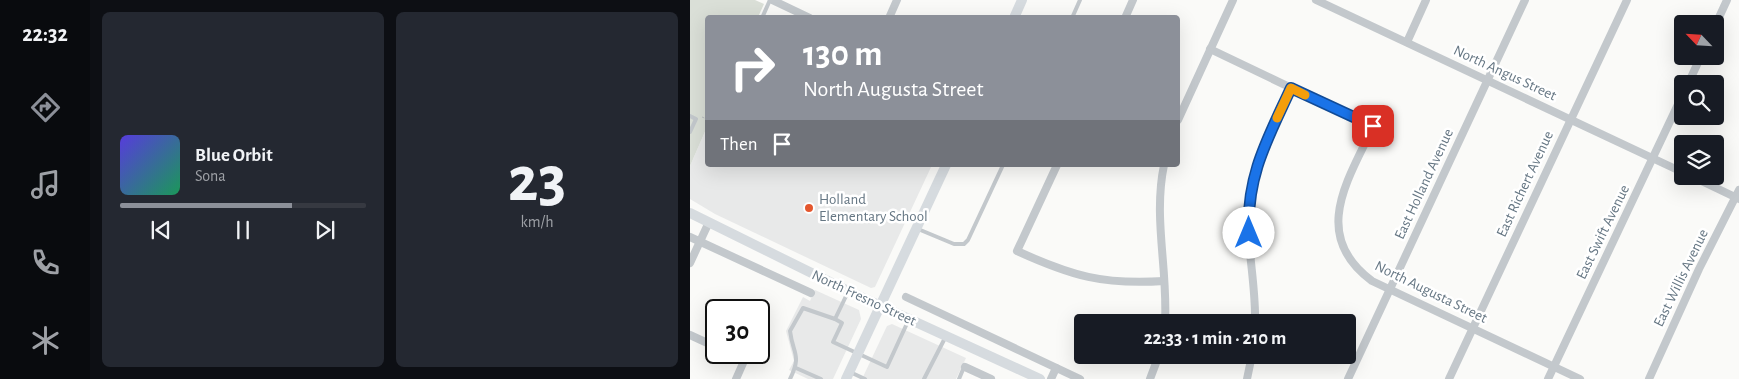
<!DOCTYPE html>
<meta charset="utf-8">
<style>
:root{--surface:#171b24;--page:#242831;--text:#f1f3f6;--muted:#9ea1a6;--line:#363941;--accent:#8c9099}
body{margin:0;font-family:"Alegreya Sans",sans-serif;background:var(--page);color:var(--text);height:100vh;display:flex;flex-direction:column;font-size:19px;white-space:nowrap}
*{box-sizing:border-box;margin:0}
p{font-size:16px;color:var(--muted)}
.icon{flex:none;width:28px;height:28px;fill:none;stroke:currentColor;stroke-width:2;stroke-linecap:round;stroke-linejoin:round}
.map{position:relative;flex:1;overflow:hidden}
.drawer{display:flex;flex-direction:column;gap:12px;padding:12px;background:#0d0f14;width:600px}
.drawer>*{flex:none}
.hud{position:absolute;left:15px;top:15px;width:475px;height:152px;border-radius:5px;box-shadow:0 5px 20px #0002;background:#8c9099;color:#fff;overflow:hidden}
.needle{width:32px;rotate:295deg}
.fabs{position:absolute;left:984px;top:15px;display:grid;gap:10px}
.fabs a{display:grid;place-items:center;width:50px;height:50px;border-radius:5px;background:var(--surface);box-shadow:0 5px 20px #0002;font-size:25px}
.speed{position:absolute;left:15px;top:299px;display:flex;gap:10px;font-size:25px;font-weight:700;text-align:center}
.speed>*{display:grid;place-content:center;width:65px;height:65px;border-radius:50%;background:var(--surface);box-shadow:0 5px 20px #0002;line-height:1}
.speed .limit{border:2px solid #111;border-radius:8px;background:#fff;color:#111}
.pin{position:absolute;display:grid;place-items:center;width:42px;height:42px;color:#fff;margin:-21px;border-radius:10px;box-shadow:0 2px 8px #0006}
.me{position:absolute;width:55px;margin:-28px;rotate:0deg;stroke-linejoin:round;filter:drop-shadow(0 0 4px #0008)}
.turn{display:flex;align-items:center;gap:18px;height:105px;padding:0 15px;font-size:22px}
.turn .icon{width:65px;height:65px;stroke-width:2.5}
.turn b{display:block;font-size:35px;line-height:42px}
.then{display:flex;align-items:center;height:48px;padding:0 15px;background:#0003;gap:10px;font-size:19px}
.drawer .widget{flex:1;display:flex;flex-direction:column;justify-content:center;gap:8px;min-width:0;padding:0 18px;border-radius:8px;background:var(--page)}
.drawer .dial{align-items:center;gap:0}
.dial b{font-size:65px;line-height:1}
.song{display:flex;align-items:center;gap:15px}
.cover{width:60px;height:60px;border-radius:8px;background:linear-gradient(135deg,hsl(250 70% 55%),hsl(150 70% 35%))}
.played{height:5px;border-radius:2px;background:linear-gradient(90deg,var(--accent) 70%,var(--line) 70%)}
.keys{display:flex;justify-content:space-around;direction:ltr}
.drawer .tiles{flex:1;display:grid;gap:12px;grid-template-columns:repeat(2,1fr)}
.trip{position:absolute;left:384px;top:314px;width:282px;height:50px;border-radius:5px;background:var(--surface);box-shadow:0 5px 20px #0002;font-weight:700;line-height:50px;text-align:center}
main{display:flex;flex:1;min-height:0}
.tab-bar{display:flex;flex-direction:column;width:90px;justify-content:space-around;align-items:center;background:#090b0e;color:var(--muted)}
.tab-bar .icon{width:35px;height:35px}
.tab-bar .on{color:var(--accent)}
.tab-bar b{font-size:22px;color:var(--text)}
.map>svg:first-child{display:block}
</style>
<main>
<nav class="tab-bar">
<b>22:32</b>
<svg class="icon on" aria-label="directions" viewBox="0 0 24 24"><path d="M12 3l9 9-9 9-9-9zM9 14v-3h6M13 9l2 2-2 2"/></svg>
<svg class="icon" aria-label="music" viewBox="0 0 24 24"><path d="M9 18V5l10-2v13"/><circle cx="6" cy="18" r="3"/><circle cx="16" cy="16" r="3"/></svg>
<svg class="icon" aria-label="phone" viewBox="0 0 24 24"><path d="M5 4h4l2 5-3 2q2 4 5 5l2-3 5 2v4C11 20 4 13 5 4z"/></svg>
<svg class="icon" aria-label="climate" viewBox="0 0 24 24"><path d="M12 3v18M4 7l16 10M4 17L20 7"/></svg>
</nav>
<section class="drawer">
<div class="tiles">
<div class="widget">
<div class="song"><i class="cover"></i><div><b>Blue Orbit</b><p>Sona</p></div></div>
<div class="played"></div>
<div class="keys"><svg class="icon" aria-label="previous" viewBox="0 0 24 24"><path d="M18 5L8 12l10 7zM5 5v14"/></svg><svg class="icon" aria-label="pause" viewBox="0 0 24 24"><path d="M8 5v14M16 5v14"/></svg><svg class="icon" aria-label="next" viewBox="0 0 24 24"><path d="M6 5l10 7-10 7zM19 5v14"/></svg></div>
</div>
<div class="widget dial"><b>23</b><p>km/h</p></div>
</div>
</section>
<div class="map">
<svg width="1049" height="379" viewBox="0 0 1049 379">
<rect width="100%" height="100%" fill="#fafaf8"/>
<g fill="#e8e9e9">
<path d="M17,127L18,165H242L185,287L181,288L25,214L0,199V166Z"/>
<path d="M125,290L169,310L171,319L143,379H118L99,370L104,361L96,331L113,297L120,301Z"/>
<path d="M202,324L276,358L266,379H172L197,326Z"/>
</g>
<path fill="#dadfd7" d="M0,0H65L74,4L68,17L18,18L17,127L0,166Z"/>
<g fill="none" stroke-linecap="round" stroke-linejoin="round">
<path stroke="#bbbfc2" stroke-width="1" stroke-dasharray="2.5 2.5" stroke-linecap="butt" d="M12,117L17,119"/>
<g stroke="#c3c8cc" stroke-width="4">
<path d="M72,18L80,0"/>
<path d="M382,18L390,0"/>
<path d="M0,116L6,119L0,132"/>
<path d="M228,229L264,244H274L278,240L313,165"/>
<path d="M158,292L145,319L152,323L143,342L197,367L219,319"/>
<path d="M106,368L131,379"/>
<path d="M160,372L175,379"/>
<path d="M100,379C112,354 103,355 100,331L113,308L145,319"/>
<path d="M234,379L255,338"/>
<path d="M269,379L274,367"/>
</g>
<g stroke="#c3c8cc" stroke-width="8">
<path d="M82,0L120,18"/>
<path d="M626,0L992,172"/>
<path d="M199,18L207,0"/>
<path d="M435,18L443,0"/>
<path d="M1025,26L1037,0"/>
<path d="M717,42L736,0"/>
<path d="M520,49L683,127C658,180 620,235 682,281L890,379"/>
<path d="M998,84L1011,56"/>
<path d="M488,120L543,0"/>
<path d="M367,165L327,251C382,276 413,285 474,281"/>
<path d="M474,165C463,218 478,269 475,322"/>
<path d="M1001,176L1049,199"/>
<path d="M0,237L121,293"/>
<path d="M0,263L19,222"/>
<path d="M216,297L390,379"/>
<path d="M565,322C566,288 558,253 558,219C559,171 581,131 601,88"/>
<path d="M0,335L26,347"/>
<path d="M37,352L54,361L46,379"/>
<path d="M275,367L301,379"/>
<path d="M361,379L366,368"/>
<path d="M460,379L469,355"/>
<path d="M557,379L562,355"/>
<path d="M658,379L835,0"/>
<path d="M759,379L937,0"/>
<path d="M858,379L992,96"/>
<path d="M959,379L1009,269L1049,190"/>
</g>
<g stroke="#d6dbdf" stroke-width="10">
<path d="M324,18L332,0"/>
<path d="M0,213L158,291L350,379"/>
<path d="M156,379L256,165"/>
</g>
</g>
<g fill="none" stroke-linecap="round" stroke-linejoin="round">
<defs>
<path id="route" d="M559,233C556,176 578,138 601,88L683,126"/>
</defs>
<use href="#route" stroke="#114b97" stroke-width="12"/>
<use href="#route" stroke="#1a73e8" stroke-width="9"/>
<path stroke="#f59e0b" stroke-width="9" d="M587,118L601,88L615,95"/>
</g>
<circle fill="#e4572e" stroke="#fff" stroke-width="2" cx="119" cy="208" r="5"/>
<g text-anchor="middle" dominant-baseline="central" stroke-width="5" stroke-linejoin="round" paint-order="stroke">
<g font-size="15" fill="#657683" stroke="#fff">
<text transform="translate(815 73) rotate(25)">North Angus Street</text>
<text transform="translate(734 184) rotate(-65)">East Holland Avenue</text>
<text transform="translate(835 184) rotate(-65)">East Richert Avenue</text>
<text transform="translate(913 232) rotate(-64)">East Swift Avenue</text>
<text transform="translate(991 278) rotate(-64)">East Willis Avenue</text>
<text transform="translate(741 292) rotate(26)">North Augusta Street</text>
<text transform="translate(174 298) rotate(25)">North Fresno Street</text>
</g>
<g font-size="15" fill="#657683" stroke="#fff" text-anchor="start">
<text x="129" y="199">Holland<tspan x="129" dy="17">Elementary School</tspan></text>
</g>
</g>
</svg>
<div class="fabs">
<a><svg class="needle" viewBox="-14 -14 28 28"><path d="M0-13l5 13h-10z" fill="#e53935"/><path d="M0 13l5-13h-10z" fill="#9ea1a6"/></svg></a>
<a><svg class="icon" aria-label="search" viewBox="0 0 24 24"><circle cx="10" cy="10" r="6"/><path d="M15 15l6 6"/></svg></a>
<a><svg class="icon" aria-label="layers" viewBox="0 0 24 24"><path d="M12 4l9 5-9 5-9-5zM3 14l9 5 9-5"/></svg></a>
</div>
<div class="speed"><div class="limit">30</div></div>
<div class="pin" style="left:683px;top:126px;background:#d93025"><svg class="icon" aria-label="arrive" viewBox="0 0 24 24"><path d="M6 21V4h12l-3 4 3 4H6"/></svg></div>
<svg class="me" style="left:559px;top:233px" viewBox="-20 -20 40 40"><circle r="19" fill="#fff"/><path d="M0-13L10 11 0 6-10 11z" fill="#1a73e8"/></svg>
<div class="trip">22:33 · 1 min · 210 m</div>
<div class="hud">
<div class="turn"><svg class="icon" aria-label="right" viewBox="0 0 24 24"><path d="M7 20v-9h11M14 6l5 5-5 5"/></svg><div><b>130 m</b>North Augusta Street</div></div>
<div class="then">Then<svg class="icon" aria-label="arrive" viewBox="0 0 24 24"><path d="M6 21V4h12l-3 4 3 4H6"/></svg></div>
</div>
</div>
</main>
